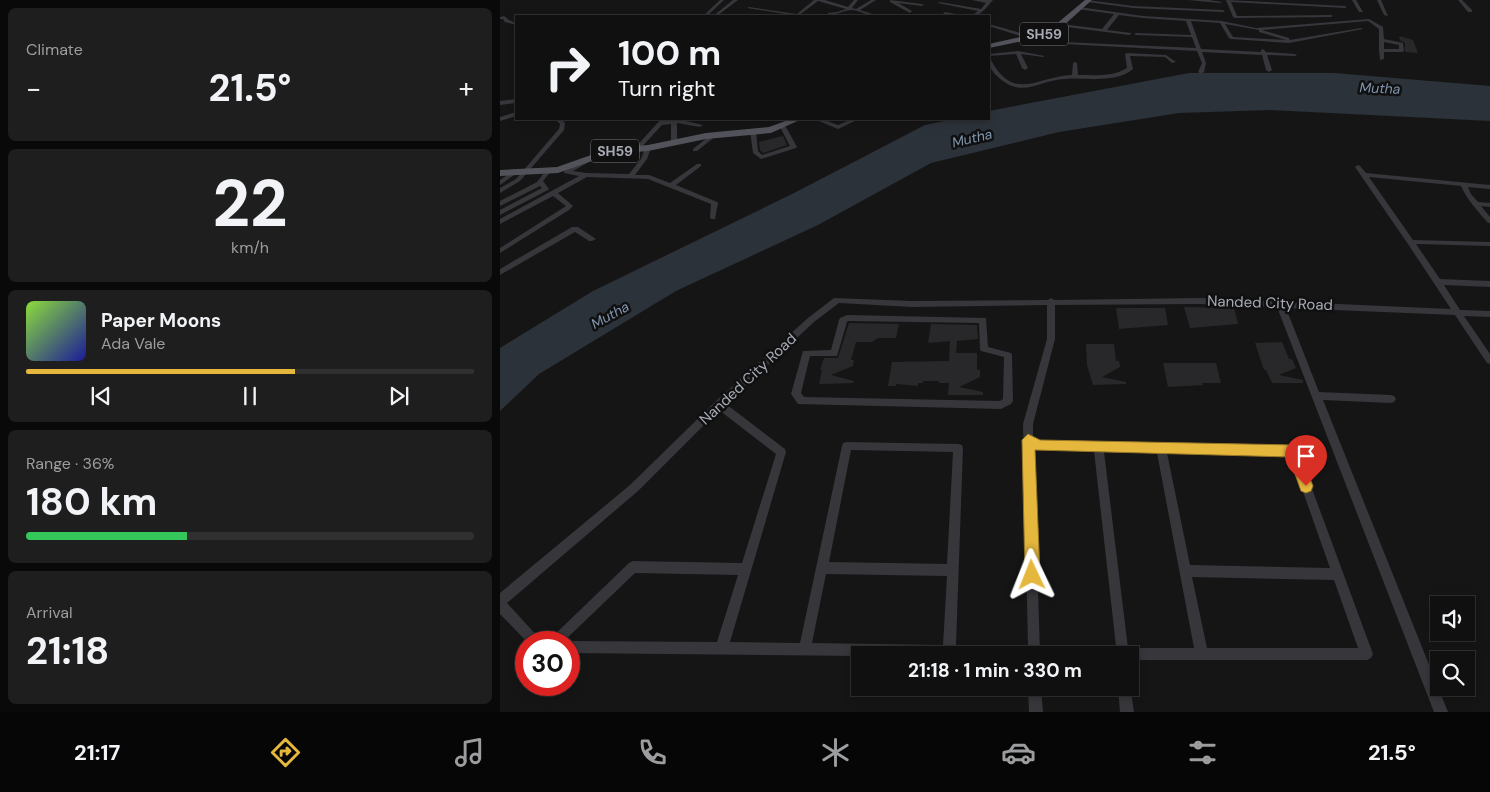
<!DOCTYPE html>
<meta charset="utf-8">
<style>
:root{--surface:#101010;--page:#1e1e1e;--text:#f1f3f6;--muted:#9c9d9f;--line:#303030;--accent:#e6b73d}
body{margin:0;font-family:"DM Sans",sans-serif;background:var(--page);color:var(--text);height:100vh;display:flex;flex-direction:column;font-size:19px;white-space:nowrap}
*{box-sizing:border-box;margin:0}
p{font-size:16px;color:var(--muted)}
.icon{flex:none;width:28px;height:28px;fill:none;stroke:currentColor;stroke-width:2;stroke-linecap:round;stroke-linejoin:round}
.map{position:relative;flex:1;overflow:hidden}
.sheet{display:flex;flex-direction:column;gap:8px;padding:8px;background:#090909;width:500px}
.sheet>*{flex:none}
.banner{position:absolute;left:15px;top:15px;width:475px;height:105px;border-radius:0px;box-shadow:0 2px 8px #0003,0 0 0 1px var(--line);background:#101010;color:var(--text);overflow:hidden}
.buttons{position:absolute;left:930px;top:596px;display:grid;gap:10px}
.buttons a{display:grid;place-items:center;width:45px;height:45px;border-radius:0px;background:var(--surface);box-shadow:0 2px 8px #0003,0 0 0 1px var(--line);font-size:25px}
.speed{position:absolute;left:15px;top:631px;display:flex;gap:10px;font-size:25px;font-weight:700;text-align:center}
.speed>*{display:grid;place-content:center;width:65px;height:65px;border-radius:50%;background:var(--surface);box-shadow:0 2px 8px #0003,0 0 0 1px var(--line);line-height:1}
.speed .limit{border:8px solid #d22;background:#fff;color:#111}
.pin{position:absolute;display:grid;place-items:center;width:42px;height:42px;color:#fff;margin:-51px -21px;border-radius:50% 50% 50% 0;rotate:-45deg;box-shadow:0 0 5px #0007}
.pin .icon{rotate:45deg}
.me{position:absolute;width:55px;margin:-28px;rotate:358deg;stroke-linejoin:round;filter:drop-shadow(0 0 4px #0008)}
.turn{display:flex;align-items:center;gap:18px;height:105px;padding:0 20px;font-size:22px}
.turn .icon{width:65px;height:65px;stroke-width:2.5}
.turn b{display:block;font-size:35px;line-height:42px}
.big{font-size:38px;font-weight:700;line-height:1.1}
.sheet .card{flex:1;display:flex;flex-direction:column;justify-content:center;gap:8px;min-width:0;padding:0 18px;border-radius:8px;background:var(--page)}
.sheet .dial{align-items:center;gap:0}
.dial b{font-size:65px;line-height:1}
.song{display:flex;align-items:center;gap:15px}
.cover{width:60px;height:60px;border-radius:8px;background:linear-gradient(135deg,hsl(90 70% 55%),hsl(240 70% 35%))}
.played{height:5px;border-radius:2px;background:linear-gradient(90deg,var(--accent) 60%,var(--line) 60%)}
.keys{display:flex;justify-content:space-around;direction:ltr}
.heat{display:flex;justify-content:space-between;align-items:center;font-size:28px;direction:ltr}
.charge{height:8px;border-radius:4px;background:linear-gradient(90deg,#34c759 36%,var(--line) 0)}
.trip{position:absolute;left:351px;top:646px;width:288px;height:50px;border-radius:0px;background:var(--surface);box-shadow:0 2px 8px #0003,0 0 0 1px var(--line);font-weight:700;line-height:50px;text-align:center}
.tab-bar{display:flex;height:80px;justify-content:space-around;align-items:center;background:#060606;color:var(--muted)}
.tab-bar .icon{width:35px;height:35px}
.tab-bar .on{color:var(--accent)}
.tab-bar b{font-size:22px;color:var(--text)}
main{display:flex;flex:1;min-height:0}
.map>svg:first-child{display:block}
</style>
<main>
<section class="sheet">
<div class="card"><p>Climate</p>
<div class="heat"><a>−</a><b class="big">21.5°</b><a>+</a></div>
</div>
<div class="card dial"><b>22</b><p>km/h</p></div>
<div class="card">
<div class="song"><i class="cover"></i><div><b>Paper Moons</b><p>Ada Vale</p></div></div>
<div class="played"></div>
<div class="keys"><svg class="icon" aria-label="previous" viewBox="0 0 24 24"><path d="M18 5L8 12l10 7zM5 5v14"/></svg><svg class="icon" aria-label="pause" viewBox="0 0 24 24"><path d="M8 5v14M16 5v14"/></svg><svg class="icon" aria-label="next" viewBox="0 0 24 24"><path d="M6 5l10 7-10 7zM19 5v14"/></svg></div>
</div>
<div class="card"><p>Range · 36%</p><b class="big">180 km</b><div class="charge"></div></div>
<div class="card"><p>Arrival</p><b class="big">21:18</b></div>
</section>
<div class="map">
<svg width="990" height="712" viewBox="0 0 990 712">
<rect width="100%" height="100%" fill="#151516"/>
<path fill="#2c3239" d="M689,73H834L990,86V121L770,110L679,113L559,132L431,163L318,225L176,291L39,374L0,411V348L93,291L294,193L425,125L454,119H489V111Z"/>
<g fill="#28282a">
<path d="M899,36L913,40L918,53L905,52V43L900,40Z"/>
<path d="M283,136L287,145L263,153L260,150L259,142Z"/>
<path d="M684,307L734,308L738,324L690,328Z"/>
<path d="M616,308H665L668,325L619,329Z"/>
<path d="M349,323L399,324L396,338H378L372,342H356L351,360H354L353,366L331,375L354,381L353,383L319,384L322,370H320L324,358H338Z"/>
<path d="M431,324L477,325L478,339L457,341L456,353H477V370H480V377L459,387L483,392V395H448L449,383H439V381H423V383H418V386L396,384V386H388L392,362L449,361L450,341L428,343Z"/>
<path d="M782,342L789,359H792L796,368L779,375L803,380V383H772L766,370H764L755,343Z"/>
<path d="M586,344H614L616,361H619L620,367L602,377L626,382V384L593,385L587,365Z"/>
<path d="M663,363H716L721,383H702L703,385L668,387Z"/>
</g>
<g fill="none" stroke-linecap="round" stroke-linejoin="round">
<g fill="#36363b" fill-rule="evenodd">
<path d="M220,0H224L207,16H203Z"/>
<path d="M233,0H238L217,16H213Z"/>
<path d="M314,0H325L348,7L354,0H358L352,8L356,9L371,0H376L360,10L379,16C370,17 361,11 352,10C345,10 337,15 328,15V13L337,12L346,9L318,1L298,16L247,8L249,7L297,14Z"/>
<path d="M390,0L422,4L424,5L422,6L398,3L412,11L410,13L390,2Z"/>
<path d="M472,0H493C487,7 480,17 471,16L478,11L438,3L440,2L481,9L486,3Z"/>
<path d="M587,0L633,6L723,10L725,11L723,12L633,8L588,2L586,1Z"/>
<path d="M688,0H709L722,2L720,3Z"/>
<path d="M726,0L845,6L847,7L845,8L731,2L737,16L831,15L833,16L831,17L735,18L733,17Z"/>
<path d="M852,0H856L863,12H859Z"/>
<path d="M877,0H881L888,16L884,15Z"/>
<path d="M958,0H962L972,10V12H968Z"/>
<path d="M579,7L643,16L722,21L756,28L869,19L883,27L884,39L903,43L904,51L902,52H884V59L880,60L879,50V29L868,21L762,30L789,38L790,40L861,28L863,29L789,43L731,39L729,38L720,23L691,21L701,49L761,52V50L763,49L766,52L795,54L797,55L795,56L767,55L772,70L769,72L766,70L762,55L702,52L706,63L704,72L701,74L698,72L702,63L697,51L563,44L541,35V33H545L564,42L696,48L692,37L636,35L634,34L636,33L691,35L686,21L643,18L619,15L607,30L631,33V34L629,35L559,26L561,24L602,29L614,14L577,9ZM725,24L759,30V32L786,40L733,37ZM884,42L899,45V49H884Z"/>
<path d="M445,12L461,15V16L443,14Z"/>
<path d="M4,16L9,20L16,23V25L5,22L3,19H0V17Z"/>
<path d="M489,24L531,36V37L527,38L489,26Z"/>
<path d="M518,51L545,56L543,57L521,54L528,68L525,70L522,68L516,54L489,56V54Z"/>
<path d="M627,53L666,55L676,62L672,63L665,57L630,56L633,69C615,84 586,77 565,79C538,80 522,100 497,76C492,71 489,67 489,60H491C514,103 538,76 572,75L573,63L575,62L577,63L578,75C594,75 613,77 627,68L625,54Z"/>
<path d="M16,99V103L0,105V101Z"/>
<path d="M16,112V116L0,121V117Z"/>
<path d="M55,119H61L65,123L64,130L20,181L0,193V188L16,179L59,129L60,124Z"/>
<path d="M161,119H167L165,121L177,119L203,125L200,127L177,123V142L174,144L171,142V124L162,125L138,151H134V149Z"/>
<path d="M314,119H322L338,125L352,119H359L338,129Z"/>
<path d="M283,125L286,127L297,147L296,148L261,159L253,153L250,131L253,129L256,131L258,151L262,155L290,146L280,127Z"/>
<path d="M212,134L217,135L197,151H193V149Z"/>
<path d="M148,146L151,148L147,159L135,175H149L170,183L197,164H201V166L176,185L217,202L218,203L215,219H211L210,217L211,204L148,179L87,177L58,193L73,206L69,210L0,253V248L66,206L53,196L0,224V219L79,176L64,173V171L85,160L88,162L87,163L73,171L86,173L129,174L141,159L145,148Z"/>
<path d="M858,165L860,166L866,173L990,185V189L968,187L971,194L978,202L990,203V207L981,206L990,217V223H988C978,211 967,200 961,186L869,177L913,240L990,242V246L916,244L940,279L990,281V287L944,285L960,310L990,311V317L964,316L990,354V364L987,363L955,315L786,308L819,392L891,395L894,396L896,399L894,402L891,403L823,400L948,712H934L777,307L700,304L555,305V339L533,424V438L539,442L793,447L797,448L873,654L871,658L867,660H630V655H617L594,451L538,450L534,449L540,655H360V656L69,653V642H65L69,641L217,642L238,575L135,573L63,642H49L51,638L129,563L133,561L242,563L276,454L219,410L138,491L7,603L39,638L41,642H27L0,614V593L130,485L216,401L308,318L334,298L412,301L548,300L551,298L554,300L700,298L951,309L908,244L855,167ZM339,303L412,307L547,305V339L523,424L528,646L456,645L463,448L462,445L458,444L347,442L343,443L342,446L300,643L230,642L286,452L285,449L226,404L314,322ZM351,450L453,452L447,564L329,562ZM604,452L657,453L694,648H628ZM667,453L790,455L830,568L690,565ZM326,574L447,576L443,645L312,643ZM692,577L834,580L858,648H707Z"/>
<path d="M49,168L52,170L43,181L49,189L48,190L0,215V210L42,188L40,186L0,206V201L37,182L47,169Z"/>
<path d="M15,170L18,172L17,173L0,185V180Z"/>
<path d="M72,227H78L96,239L92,241H89L75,232L0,275V269Z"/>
<path d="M347,315L486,318L488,347L511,353L512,355L513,401L511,404L501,409L298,404L291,394L303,351L331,350L339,320L340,318ZM348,321L479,323L480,349L481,351L504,357L503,399L500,401L304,397L301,393L310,356H337L347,322Z"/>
<path d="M630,684L634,712H620L618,688H630Z"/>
<path d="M528,688H541L543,712H529Z"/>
</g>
<g fill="#52535a" fill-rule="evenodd">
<path d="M585,0H592L553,35L489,48V44L548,31Z"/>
<path d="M291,119H302L271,133L206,139L148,151L112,154L58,173L0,176V170L57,167L111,148L148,145L206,133L269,127Z"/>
</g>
</g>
<path fill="#e6b73d" stroke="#967728" d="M528,434L540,440L794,445L798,447L813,486L811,491L806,493L801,491L789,457L535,450L540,575L537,580L532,582L527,580L525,575L522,440Z"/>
<g text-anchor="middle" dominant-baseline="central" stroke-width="5" stroke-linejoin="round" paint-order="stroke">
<g fill="#101011" stroke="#7a7c84" stroke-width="1">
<rect x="520" y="22.5" width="48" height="23" rx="4"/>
<rect x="91" y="139.5" width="48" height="23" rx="4"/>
</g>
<g font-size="14" font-weight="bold" fill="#a7abb5">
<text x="544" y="34">SH59</text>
<text x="115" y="151">SH59</text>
</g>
<g font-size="14" font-style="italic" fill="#8096ae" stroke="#101011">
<text transform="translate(880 88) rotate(2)">Mutha</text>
<text transform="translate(472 138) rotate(-13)">Mutha</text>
<text transform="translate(110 315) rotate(-29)">Mutha</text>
</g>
<g font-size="15" fill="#a7abb5" stroke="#101011">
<text transform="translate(770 303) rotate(2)">Nanded City Road</text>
<text transform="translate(248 379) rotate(-43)">Nanded City Road</text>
</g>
</g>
</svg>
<div class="buttons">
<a><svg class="icon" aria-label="sound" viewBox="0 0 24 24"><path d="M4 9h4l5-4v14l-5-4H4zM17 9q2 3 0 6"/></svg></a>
<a><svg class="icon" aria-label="search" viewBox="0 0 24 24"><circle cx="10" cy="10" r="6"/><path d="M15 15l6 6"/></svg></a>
</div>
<div class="speed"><div class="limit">30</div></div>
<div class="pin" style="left:806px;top:486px;background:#d93025"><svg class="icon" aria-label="arrive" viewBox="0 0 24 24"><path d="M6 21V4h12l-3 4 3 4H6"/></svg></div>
<svg class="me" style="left:532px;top:575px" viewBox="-20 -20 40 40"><path d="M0-17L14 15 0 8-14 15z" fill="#e6b73d" stroke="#fff" stroke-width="4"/></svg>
<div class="trip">21:18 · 1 min · 330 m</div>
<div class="banner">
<div class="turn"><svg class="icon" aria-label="right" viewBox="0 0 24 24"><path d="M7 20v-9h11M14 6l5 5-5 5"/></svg><div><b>100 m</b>Turn right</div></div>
</div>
</div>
</main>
<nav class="tab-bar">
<b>21:17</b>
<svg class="icon on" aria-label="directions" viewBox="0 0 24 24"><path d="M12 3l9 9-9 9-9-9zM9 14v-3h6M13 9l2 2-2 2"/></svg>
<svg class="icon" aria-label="music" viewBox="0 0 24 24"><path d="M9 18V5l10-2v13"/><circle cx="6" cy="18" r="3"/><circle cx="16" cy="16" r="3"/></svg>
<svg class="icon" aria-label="phone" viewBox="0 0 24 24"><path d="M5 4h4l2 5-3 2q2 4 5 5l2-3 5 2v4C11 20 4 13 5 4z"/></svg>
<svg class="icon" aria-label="climate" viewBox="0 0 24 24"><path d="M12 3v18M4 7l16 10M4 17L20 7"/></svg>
<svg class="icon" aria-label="car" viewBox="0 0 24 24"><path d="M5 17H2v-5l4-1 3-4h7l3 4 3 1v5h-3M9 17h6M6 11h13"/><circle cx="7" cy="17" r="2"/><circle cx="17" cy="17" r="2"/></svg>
<svg class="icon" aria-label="filters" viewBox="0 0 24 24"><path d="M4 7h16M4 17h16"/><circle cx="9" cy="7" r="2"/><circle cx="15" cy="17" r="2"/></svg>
<b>21.5°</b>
</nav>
